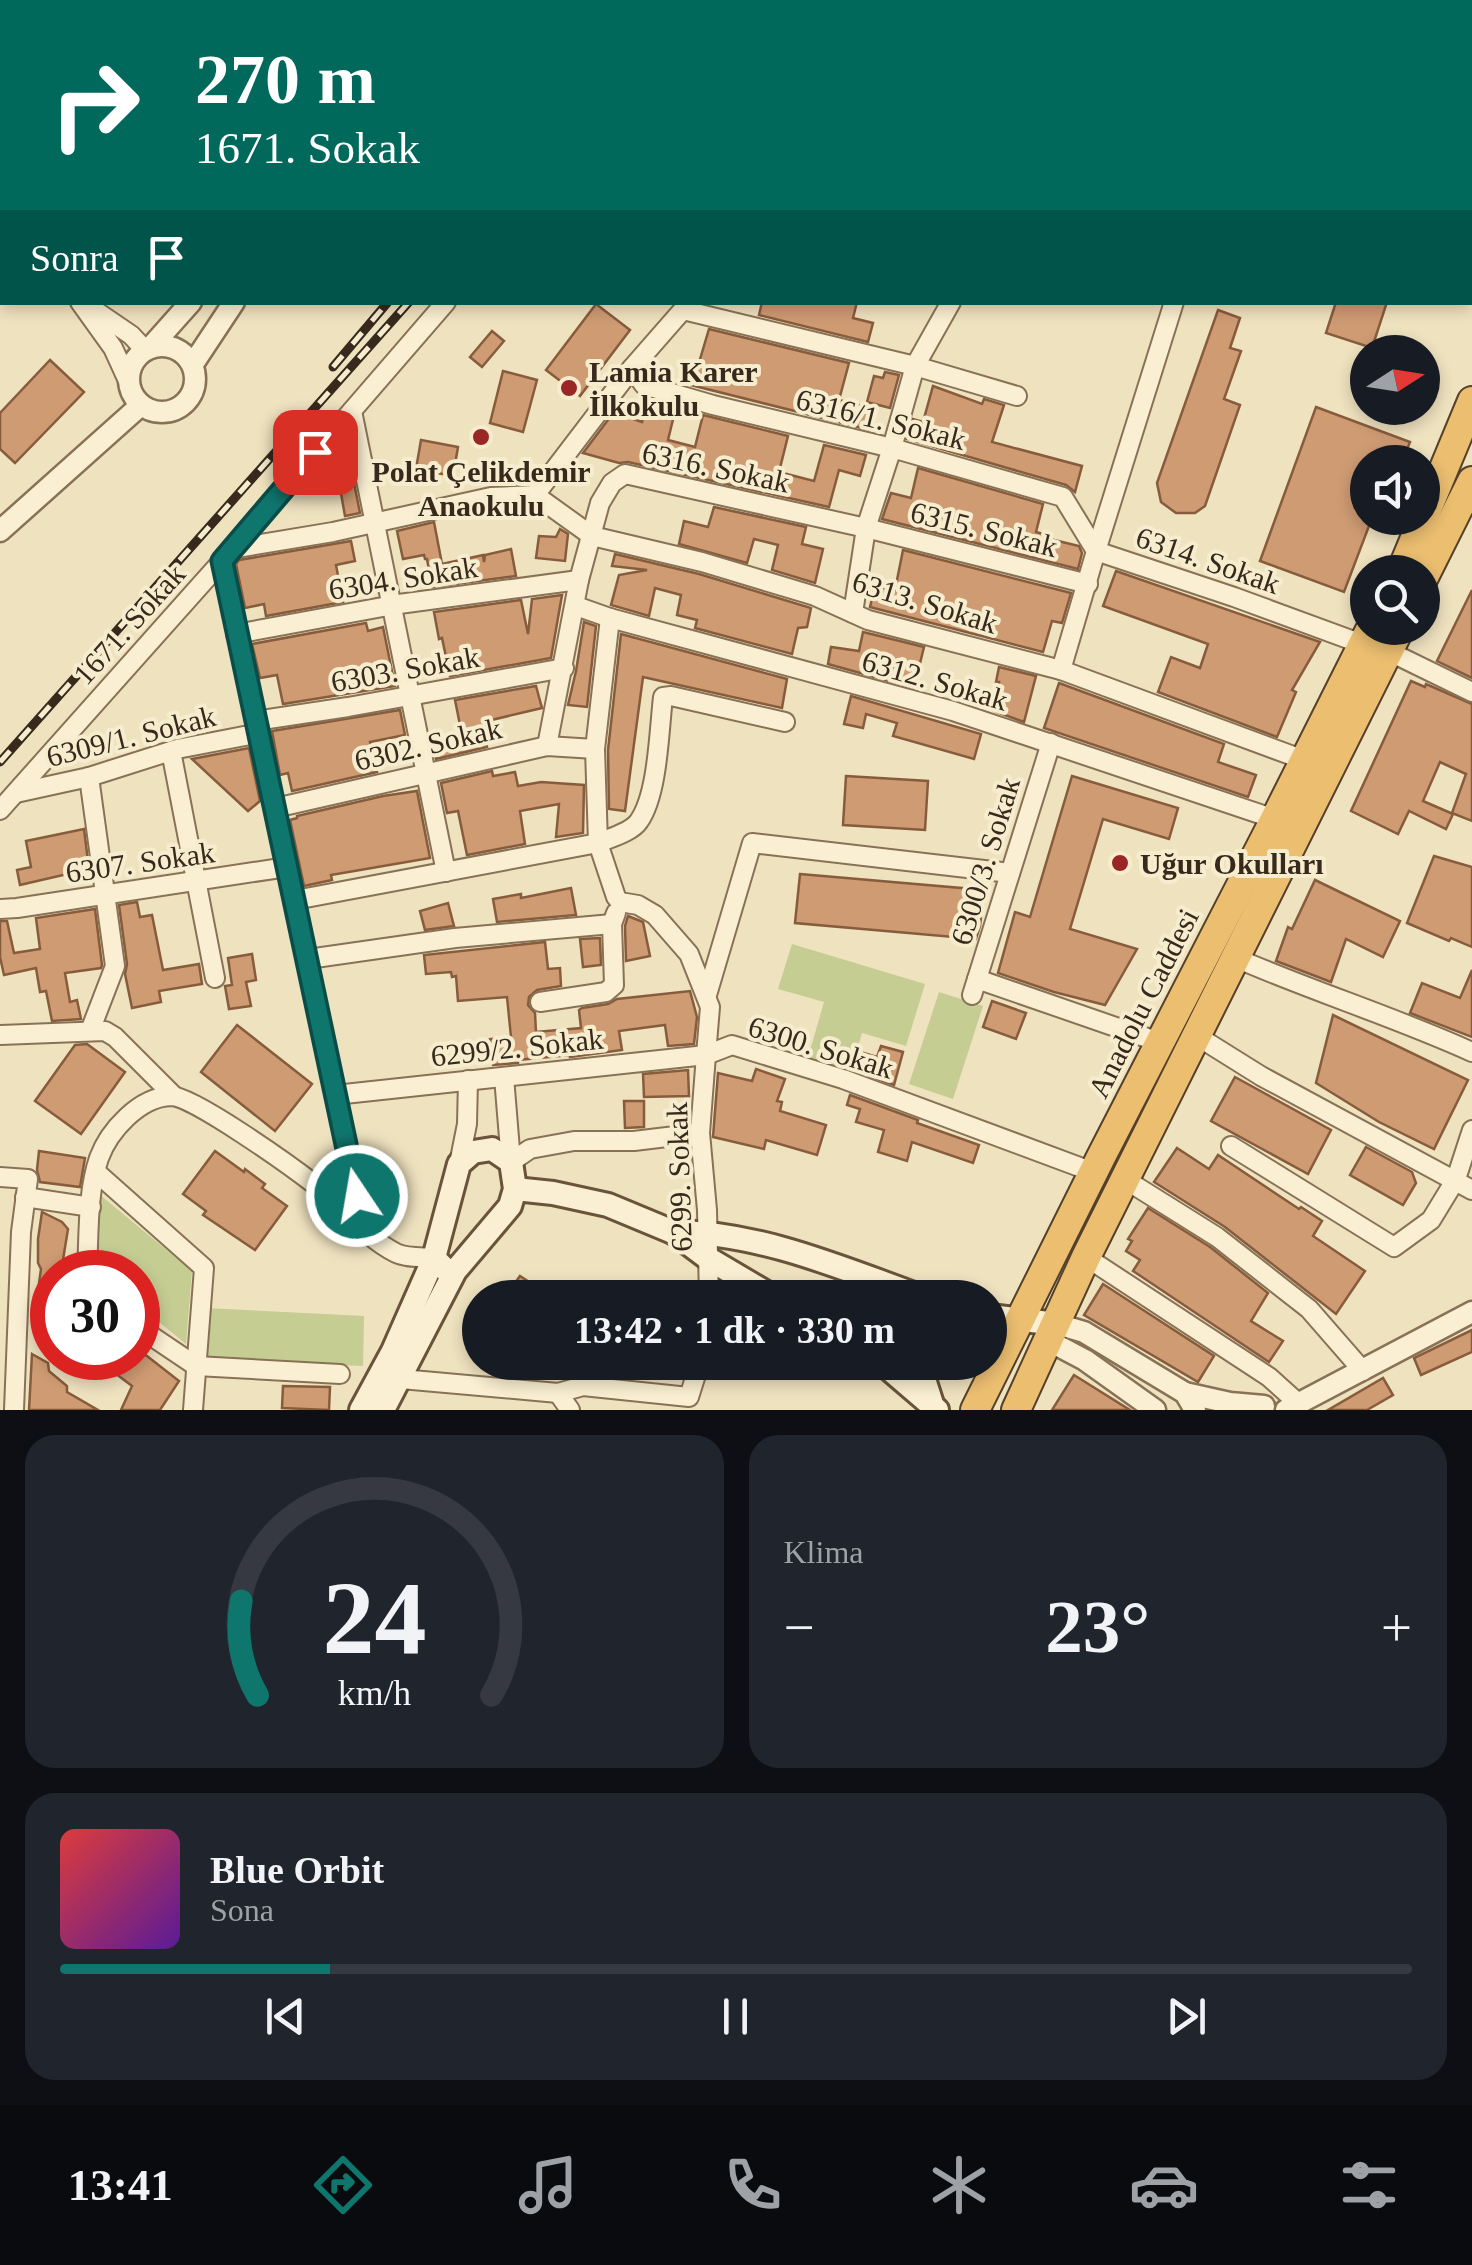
<!DOCTYPE html>
<html lang="tr">
<meta charset="utf-8">
<style>
:root{--surface:#171b24;--page:#20242c;--text:#f1f3f6;--muted:#9ea1a6;--line:#363941;--accent:#0f766e}
body{margin:0;font-family:"Times New Roman",serif;background:var(--page);color:var(--text);height:100vh;display:flex;flex-direction:column;font-size:38px;white-space:nowrap}
*{box-sizing:border-box;margin:0}
p{font-size:32px;color:var(--muted)}
.icon{flex:none;width:55px;height:55px;fill:none;stroke:currentColor;stroke-width:2;stroke-linecap:round;stroke-linejoin:round}
.map{position:relative;height:1410px;overflow:hidden}
.details{display:flex;flex-direction:column;gap:25px;padding:25px;background:#0d0f14;flex:1}
.details>*{flex:none}
.guide{position:absolute;left:0px;top:0px;width:1472px;height:305px;box-shadow:0 5px 15px #0003;background:#00695c;color:#fff;overflow:hidden}
.needle{width:65px;rotate:78deg}
.buttons{position:absolute;left:1350px;top:335px;display:grid;gap:20px}
.buttons a{display:grid;place-items:center;width:90px;height:90px;border-radius:50%;background:var(--surface);box-shadow:0 5px 15px #0003;font-size:50px}
.speed{position:absolute;left:30px;top:1250px;display:flex;gap:20px;font-size:50px;font-weight:700;text-align:center}
.speed>*{display:grid;place-content:center;width:130px;height:130px;border-radius:50%;background:var(--surface);box-shadow:0 5px 15px #0003;line-height:1}
.speed .limit{border:15px solid #d22;background:#fff;color:#111}
.pin{position:absolute;display:grid;place-items:center;width:85px;height:85px;color:#fff;margin:-42px;border-radius:20px;box-shadow:0 5px 15px #0006}
.me{position:absolute;width:110px;margin:-55px;rotate:348deg;stroke-linejoin:round;filter:drop-shadow(0 0 8px #0008)}
.turn{display:flex;align-items:center;gap:35px;height:210px;padding:0 30px;font-size:45px}
.turn .icon{width:130px;height:130px;stroke-width:2.5}
.turn b{display:block;font-size:70px;line-height:85px}
.then{display:flex;align-items:center;height:95px;padding:0 30px;background:#0003;gap:20px;font-size:38px}
.big{font-size:75px;font-weight:800;line-height:1.1}
.details .widget{flex:1;display:flex;flex-direction:column;justify-content:center;gap:15px;min-width:0;padding:0 35px;border-radius:30px;background:var(--page)}
.details .dial{align-items:center;gap:0}
.dial svg{height:260px;overflow:visible;fill:none;stroke:var(--line);stroke-width:7;stroke-linecap:round;text-anchor:middle}
.dial text{fill:var(--text);stroke:none}
.song{display:flex;align-items:center;gap:30px}
.cover{width:120px;height:120px;border-radius:15px;background:linear-gradient(135deg,hsl(0 70% 55%),hsl(270 70% 35%))}
.played{height:10px;border-radius:5px;background:linear-gradient(90deg,var(--accent) 20%,var(--line) 20%)}
.keys{display:flex;justify-content:space-around;direction:ltr}
.heat{display:flex;justify-content:space-between;align-items:center;font-size:55px;direction:ltr}
.details .tiles{flex:1;display:grid;gap:25px;grid-template-columns:1fr 1fr}
.widget:last-child{grid-column:span 2}
.trip{position:absolute;left:462px;top:1280px;width:545px;height:100px;border-radius:50px;background:var(--surface);box-shadow:0 5px 15px #0003;font-weight:800;line-height:100px;text-align:center}
.tab-bar{display:flex;height:160px;justify-content:space-around;align-items:center;background:#090b0e;color:var(--muted)}
.tab-bar .icon{width:70px;height:70px}
.tab-bar .current{color:var(--accent)}
.tab-bar b{font-size:45px;color:var(--text)}
.map>svg:first-child{display:block}
</style>
<div class="map">
<svg width="1472" height="1410" viewBox="0 0 1472 1410">
<rect width="100%" height="100%" fill="#efe2bf"/>
<g fill="#c5cd93">
<path d="M792,944L925,984L906,1046L862,1033L850,1074L807,1061L824,1002L778,989Z"/>
<path d="M939,992L983,1006L953,1099L909,1084Z"/>
<path d="M99,1194L192,1271L186,1344L138,1305V1272H96L91,1268Z"/>
<path d="M206,1308L364,1316L363,1366L201,1359Z"/>
</g>
<g fill="#ce9b73" stroke="#875c3c" stroke-width="2.5">
<path d="M762,302H857L853,318L873,323L868,342L759,315Z"/>
<path d="M1336,302H1387L1372,348L1326,333Z"/>
<path d="M596,304L630,330L580,396L546,370Z"/>
<path d="M1218,310L1240,318L1230,348L1241,351L1224,399L1240,405L1205,506L1195,513H1176L1161,502L1157,483Z"/>
<path d="M709,329L849,363L839,400L875,409L870,430L683,383L689,363L698,366Z"/>
<path d="M492,331L504,341L482,367L470,357Z"/>
<path d="M50,360L84,392L15,463L0,449V413Z"/>
<path d="M503,371L537,380L523,432L490,423Z"/>
<path d="M885,372L899,375L890,408L867,402L874,376L883,378Z"/>
<path d="M933,386L982,404L984,399L1004,405L992,442L1082,466L1075,492L1066,485L907,439L913,419L923,422Z"/>
<path d="M648,399L676,407L668,440L695,447L703,415L788,436L779,472L814,481L824,445L866,455L860,476L839,470L829,507L628,462L619,463L583,453L614,412L642,422Z"/>
<path d="M1316,407L1410,442L1402,462H1368V518H1372L1344,592L1260,561Z"/>
<path d="M421,440L458,447L453,476L416,469Z"/>
<path d="M918,468L1043,504L1036,532L1051,536L1050,539L1079,546L1082,553L1078,569L882,519L891,493L911,498Z"/>
<path d="M337,471L352,473L360,513L345,516Z"/>
<path d="M714,507L806,527L802,544L823,549L815,583L772,570L778,545L754,539L747,563L679,544L684,521L708,527Z"/>
<path d="M434,522L442,564L483,555L484,562L485,555L511,549L516,576L432,587L427,559H425L424,555L403,559L397,531Z"/>
<path d="M560,529L568,534L565,561L536,558L539,536L556,537Z"/>
<path d="M351,541L355,561L336,565L343,602L266,616L264,604L245,608L236,564L239,560Z"/>
<path d="M903,550L1071,593L1062,623L1052,621L1043,652L870,607L875,586L895,590Z"/>
<path d="M615,554L699,574L811,608L807,627L798,628L792,654L695,628L697,620L677,615L681,595L655,588L649,616L611,605L619,575L647,570L612,566Z"/>
<path d="M1116,571L1320,642L1292,690L1296,692L1277,737L1158,692L1171,657L1200,668L1208,644L1103,606Z"/>
<path d="M1472,590V678L1437,661Z"/>
<path d="M562,595L551,658L450,676L442,638L439,639L434,612L521,600L528,634L532,599Z"/>
<path d="M584,622L596,626L587,707L568,705L576,671Z"/>
<path d="M366,623L368,631L383,627L395,686L283,704L277,675L260,678L252,644Z"/>
<path d="M863,632L924,647L914,688L828,664L831,647L859,651Z"/>
<path d="M621,634L787,679L782,708L643,677L625,811L609,809L608,750Z"/>
<path d="M999,667L1036,676L1024,722L994,711L999,682H996Z"/>
<path d="M1411,681L1425,687L1426,684L1472,704V821L1452,813L1466,774L1440,762L1423,801L1453,814L1446,829L1409,811L1398,834L1351,811Z"/>
<path d="M1059,683L1224,744L1218,762L1256,775L1248,797L1044,728Z"/>
<path d="M536,686L542,708L483,722L487,747L436,759L433,746L463,740L455,700Z"/>
<path d="M851,696L981,734L974,759L893,736L897,723L866,714L863,728L844,724Z"/>
<path d="M400,710L405,735L370,742L377,772L292,791L288,773L280,775L272,731Z"/>
<path d="M249,748L260,801L248,811L192,759Z"/>
<path d="M492,771L493,776L515,772L518,786L541,782L584,785L583,833L556,837L559,804L520,811L525,844L467,855L458,811L447,813L441,783Z"/>
<path d="M846,776L928,781L925,830L843,825Z"/>
<path d="M1072,776L1178,808L1169,839L1103,819L1070,929L1137,949L1105,1005L1054,992L998,973L1015,912L1030,917Z"/>
<path d="M417,791L430,858L331,875L332,880L304,886L290,820L297,818V816L383,796Z"/>
<path d="M84,829L89,869L20,885L17,870L31,867L26,841Z"/>
<path d="M1434,856L1472,867V947L1451,938L1449,941L1407,923Z"/>
<path d="M800,874L984,890L980,926L976,939L795,923Z"/>
<path d="M1315,880L1400,921L1383,957L1346,939L1331,982L1276,961L1288,927L1292,929Z"/>
<path d="M571,888L576,915L497,922L493,899L521,894V898Z"/>
<path d="M137,902L140,917L152,915L163,970L199,964L202,984L159,991L161,1002L132,1008L125,974L127,964L119,905Z"/>
<path d="M448,903L454,926L425,930L420,911Z"/>
<path d="M95,909L102,965L101,968L65,973L70,1002L77,1000L81,1019L52,1021L46,991L40,992L36,968L4,975L0,957V921H7L14,953L40,949L36,918Z"/>
<path d="M628,916L643,922L650,956L626,961L625,926Z"/>
<path d="M600,938L601,965L583,967L580,939Z"/>
<path d="M545,942L548,969L560,968L561,986L537,990L529,997L528,1005L535,1013L536,1032L581,1028L579,1010L582,1008L608,1004L617,999L690,991L697,1017L694,1044L668,1046L665,1025L619,1031L622,1050L570,1057V1055L518,1060V1063L493,1065L490,1039L511,1037L507,997L458,1001L456,976L452,977L451,972L426,974L424,955Z"/>
<path d="M252,954L256,980L246,982L251,1006L229,1009L225,986L232,985L228,958Z"/>
<path d="M1472,970V1037L1410,1013L1422,983L1460,998Z"/>
<path d="M992,1001L1026,1013L1016,1039L983,1027Z"/>
<path d="M1333,1015L1468,1080L1434,1149L1379,1122L1316,1083Z"/>
<path d="M237,1025L312,1084L275,1131L201,1072Z"/>
<path d="M87,1044L125,1072L81,1134L35,1101L75,1045Z"/>
<path d="M881,1046L903,1052L894,1085L859,1072L864,1053L877,1057Z"/>
<path d="M756,1069L785,1079L777,1101L782,1102L780,1111L826,1125L817,1155L766,1140L764,1149L713,1137L718,1073L752,1081Z"/>
<path d="M688,1070L689,1096L644,1097L643,1074Z"/>
<path d="M1235,1077L1331,1130L1308,1174L1211,1121Z"/>
<path d="M850,1095L918,1120L917,1123L979,1145L973,1163L912,1142L907,1161L878,1152L884,1130L856,1122L860,1109L847,1105Z"/>
<path d="M624,1101H644V1127L625,1128Z"/>
<path d="M1366,1147L1412,1172L1416,1183L1403,1205L1350,1175Z"/>
<path d="M1177,1148L1209,1169L1218,1155L1299,1209L1301,1207L1322,1221L1313,1236L1365,1271L1336,1314L1225,1227L1154,1182Z"/>
<path d="M39,1151L85,1158L80,1187L40,1182L37,1170Z"/>
<path d="M215,1151L244,1172L245,1169L265,1184L262,1188L287,1206L255,1250L203,1215L206,1211L183,1194Z"/>
<path d="M1148,1208L1210,1247L1268,1293L1251,1321L1283,1341L1269,1362L1133,1271L1140,1260L1126,1251L1132,1241L1128,1239Z"/>
<path d="M42,1212L62,1222L68,1229L61,1272H52V1319L36,1305L41,1269L38,1263V1239Z"/>
<path d="M520,1276L554,1298H504Z"/>
<path d="M1103,1284L1214,1356L1198,1382L1084,1315Z"/>
<path d="M1472,1330V1352L1421,1375L1414,1358Z"/>
<path d="M138,1349L179,1381L160,1410H121L132,1386L95,1358H138Z"/>
<path d="M32,1354L48,1363L49,1371L67,1386V1392L98,1410H29Z"/>
<path d="M1074,1375L1130,1410H1052Z"/>
<path d="M1383,1378L1393,1395L1367,1410H1328Z"/>
<path d="M283,1386L330,1387L329,1410L282,1408Z"/>
</g>
<g fill="none" stroke-linecap="round" stroke-linejoin="round">
<defs>
<g id="minor">
<path d="M1387,0L1395,2"/>
<path d="M707,2L710,0"/>
<path d="M1032,2L1033,0"/>
<path d="M1288,2L1289,0"/>
<path d="M0,9L2,6"/>
<path d="M1470,26L1472,27"/>
<path d="M0,222L2,225"/>
<path d="M80,302L113,348L129,383"/>
<path d="M87,305L131,335L146,351"/>
<path d="M683,310L915,366L1017,396"/>
<path d="M632,368L644,385L713,405L892,448L1063,497L1096,551"/>
<path d="M352,411L446,872"/>
<path d="M535,495L592,536L702,562L815,596L868,620L1061,670L1304,760"/>
<path d="M535,495L632,368L688,304"/>
<path d="M231,549L333,532L491,497L535,495"/>
<path d="M1096,551L1174,302"/>
<path d="M222,561L364,1230"/>
<path d="M576,606L610,618L953,711L1275,819"/>
<path d="M853,613L866,528L892,448L915,366L951,302"/>
<path d="M610,618L595,749L598,843L616,897L620,902L638,905L655,915L689,954L710,1007L706,1055L732,1045L843,1079L1093,1172"/>
<path d="M236,634L399,604L579,580"/>
<path d="M1388,651L1472,692"/>
<path d="M1061,670L1096,551L1234,597L1362,644"/>
<path d="M255,721L348,707L564,668"/>
<path d="M547,746L579,580L600,503L612,483L625,474L866,528L1088,584"/>
<path d="M171,751L215,978"/>
<path d="M89,777L115,966L90,1031"/>
<path d="M16,793L89,777L177,749L260,733"/>
<path d="M275,808L547,746L595,749"/>
<path d="M0,810L222,561L446,302"/>
<path d="M295,900L598,843C610,838 632,832 639,821C658,794 659,731 663,697L671,696L785,722"/>
<path d="M0,909L17,908L287,867"/>
<path d="M1236,958C1314,992 1395,1017 1472,1052"/>
<path d="M308,959L455,938L612,924"/>
<path d="M977,979L1159,1042"/>
<path d="M707,995L752,843L1010,873"/>
<path d="M972,995L1051,743"/>
<path d="M540,1002L606,992L614,985L612,924L616,913"/>
<path d="M0,1035L105,1031L115,1037L174,1096"/>
<path d="M1197,1036L1261,1076L1472,1190"/>
<path d="M504,1077L511,1162L530,1149L574,1141H634L700,1133"/>
<path d="M335,1095L706,1055L700,1133L707,1210L709,1298"/>
<path d="M1231,1146L1394,1247L1431,1220L1456,1179L1472,1130"/>
<path d="M459,1164L467,1124L468,1080"/>
<path d="M96,1172L204,1268L193,1410"/>
<path d="M0,1177L28,1179L21,1232L14,1410"/>
<path d="M1126,1180L1217,1237L1309,1309L1363,1371"/>
<path d="M25,1197L91,1207"/>
<path d="M1086,1257L1269,1377L1299,1404"/>
<path d="M87,1272C89,1236 87,1193 99,1158C109,1131 139,1097 171,1096C193,1096 292,1167 314,1184C341,1205 364,1237 396,1253C406,1258 422,1257 434,1258"/>
<path d="M138,1327L196,1366L340,1374"/>
<path d="M401,1379L558,1393L583,1386L689,1397L700,1362"/>
<path d="M558,1393L570,1410"/>
</g>
<g id="tertiary">
<path d="M459,2L461,0"/>
<path d="M493,2L495,0"/>
<circle cx="162" cy="379" r="33"/>
<path d="M150,348L191,302"/>
<path d="M193,364L234,302"/>
<path d="M0,531L141,405"/>
<path d="M1057,1324L1084,1332L1185,1393L1195,1410"/>
<path d="M1049,1341L1085,1360L1155,1410"/>
<path d="M1185,1393L1230,1403L1264,1406"/>
<path d="M1286,1410L1472,1312"/>
</g>
<g id="secondary">
<path d="M515,1189L553,1193L608,1205L673,1232L709,1259L775,1298"/>
<path d="M673,1232C760,1232 844,1269 925,1298"/>
<path d="M990,1316L1057,1324"/>
<path d="M881,1362L937,1410"/>
<path d="M925,1362V1382L933,1407"/>
<path d="M361,1410L393,1351L434,1258"/>
<path d="M383,1410L455,1271L510,1206L515,1189L511,1162L492,1149L473,1152L459,1164L434,1258L446,1270L455,1271"/>
</g>
<g id="trunk">
<path d="M1401,572L1472,401"/>
<path d="M1422,581L1472,481"/>
<path d="M975,1410L1101,1157L1275,819L1371,628"/>
<path d="M1016,1410L1086,1257L1400,628"/>
</g>
</defs>
<use href="#minor" stroke="#887257" stroke-width="22"/>
<use href="#tertiary" stroke="#887257" stroke-width="25"/>
<use href="#secondary" stroke="#69533a" stroke-width="28"/>
<use href="#trunk" stroke="#55402b" stroke-width="32"/>
<use href="#minor" stroke="#faefd2" stroke-width="18"/>
<use href="#tertiary" stroke="#faefd2" stroke-width="20"/>
<use href="#secondary" stroke="#faefd2" stroke-width="22"/>
<use href="#trunk" stroke="#ebbe70" stroke-width="28"/>
<defs>
<g id="rail">
<path d="M615,2L617,0"/>
<path d="M653,2L655,0"/>
<path d="M672,2L675,0"/>
<path d="M333,367L388,302"/>
<path d="M0,762L409,302"/>
</g>
</defs>
<use href="#rail" stroke="#37291c" stroke-width="9"/>
<use href="#rail" stroke="#f6ecce" stroke-width="5" stroke-dasharray="15" stroke-linecap="butt"/>
</g>
<g fill="none" stroke-linecap="round" stroke-linejoin="round">
<defs>
<path id="route" d="M315,452L222,561L357,1196"/>
</defs>
<use href="#route" stroke="#0a4d48" stroke-width="25"/>
<use href="#route" stroke="#0f766e" stroke-width="18"/>
</g>
<g fill="#982725" stroke="#f6ecce" stroke-width="4">
<circle cx="569" cy="388" r="10"/>
<circle cx="481" cy="437" r="10"/>
<circle cx="1120" cy="863" r="10"/>
</g>
<g text-anchor="middle" dominant-baseline="central" stroke-width="8" stroke-linejoin="round" paint-order="stroke">
<g font-size="30" font-weight="bold" fill="#37291c" stroke="#f6ecce" text-anchor="start">
<text x="589" y="371">Lamia Karer<tspan x="589" dy="34">İlkokulu</tspan></text>
<text x="481" y="471" text-anchor="middle">Polat Çelikdemir<tspan x="481" dy="34">Anaokulu</tspan></text>
<text x="1140" y="863">Uğur Okulları</text>
</g>
<g font-size="30" fill="#37291c" stroke="#f6ecce">
<text transform="translate(881 419) rotate(14)">6316/1. Sokak</text>
<text transform="translate(716 467) rotate(12)">6316. Sokak</text>
<text transform="translate(984 529) rotate(14)">6315. Sokak</text>
<text transform="translate(1208 560) rotate(19)">6314. Sokak</text>
<text transform="translate(403 578) rotate(-9)">6304. Sokak</text>
<text transform="translate(925 602) rotate(17)">6313. Sokak</text>
<text transform="translate(129 624) rotate(-48)">1671. Sokak</text>
<text transform="translate(405 669) rotate(-10)">6303. Sokak</text>
<text transform="translate(935 680) rotate(16)">6312. Sokak</text>
<text transform="translate(131 736) rotate(-14)">6309/1. Sokak</text>
<text transform="translate(428 744) rotate(-13)">6302. Sokak</text>
<text transform="translate(985 861) rotate(-73)">6300/3. Sokak</text>
<text transform="translate(140 862) rotate(-8)">6307. Sokak</text>
<text transform="translate(1143 1003) rotate(-63)">Anadolu Caddesi</text>
<text transform="translate(517 1047) rotate(-6)">6299/2. Sokak</text>
<text transform="translate(821 1047) rotate(17)">6300. Sokak</text>
<text transform="translate(679 1177) rotate(-92)">6299. Sokak</text>
</g>
</g>
</svg>
<div class="buttons">
<a><svg class="needle" viewBox="-14 -14 28 28"><path d="M0-13l5 13h-10z" fill="#e53935"/><path d="M0 13l5-13h-10z" fill="#9ea1a6"/></svg></a>
<a><svg class="icon" aria-label="sound" viewBox="0 0 24 24"><path d="M4 9h4l5-4v14l-5-4H4zM17 9q2 3 0 6"/></svg></a>
<a><svg class="icon" aria-label="search" viewBox="0 0 24 24"><circle cx="10" cy="10" r="6"/><path d="M15 15l6 6"/></svg></a>
</div>
<div class="speed"><div class="limit">30</div></div>
<div class="pin" style="left:315px;top:452px;background:#d93025"><svg class="icon" aria-label="arrive" viewBox="0 0 24 24"><path d="M6 21V4h12l-3 4 3 4H6"/></svg></div>
<svg class="me" style="left:357px;top:1196px" viewBox="-20 -20 40 40"><circle r="17" fill="#0f766e" stroke="#fff" stroke-width="3"/><path d="M0-11L8 9 0 5-8 9z" fill="#fff"/></svg>
<div class="trip">13:42 · 1 dk · 330 m</div>
<div class="guide">
<div class="turn"><svg class="icon" aria-label="right" viewBox="0 0 24 24"><path d="M7 20v-9h11M14 6l5 5-5 5"/></svg><div><b>270 m</b>1671. Sokak</div></div>
<div class="then">Sonra<svg class="icon" aria-label="arrive" viewBox="0 0 24 24"><path d="M6 21V4h12l-3 4 3 4H6"/></svg></div>
</div>
</div>
<section class="details">
<div class="tiles">
<div class="widget dial"><svg viewBox="0 0 100 80">
<path d="M14 69A42 42 0 1 1 86 69"/>
<path d="M14 69A42 42 0 0 1 9 40" stroke="#0f766e"/>
<text x="50" y="56" font-size="32" font-weight="700">24</text>
<text x="50" y="72" font-size="11">km/h</text>
</svg></div>
<div class="widget"><p>Klima</p>
<div class="heat"><a>−</a><b class="big">23°</b><a>+</a></div>
</div>
<div class="widget">
<div class="song"><i class="cover"></i><div><b>Blue Orbit</b><p>Sona</p></div></div>
<div class="played"></div>
<div class="keys"><svg class="icon" aria-label="previous" viewBox="0 0 24 24"><path d="M18 5L8 12l10 7zM5 5v14"/></svg><svg class="icon" aria-label="pause" viewBox="0 0 24 24"><path d="M8 5v14M16 5v14"/></svg><svg class="icon" aria-label="next" viewBox="0 0 24 24"><path d="M6 5l10 7-10 7zM19 5v14"/></svg></div>
</div>
</div>
</section>
<nav class="tab-bar">
<b>13:41</b>
<svg class="icon current" aria-label="directions" viewBox="0 0 24 24"><path d="M12 3l9 9-9 9-9-9zM9 14v-3h6M13 9l2 2-2 2"/></svg>
<svg class="icon" aria-label="music" viewBox="0 0 24 24"><path d="M9 18V5l10-2v13"/><circle cx="6" cy="18" r="3"/><circle cx="16" cy="16" r="3"/></svg>
<svg class="icon" aria-label="phone" viewBox="0 0 24 24"><path d="M5 4h4l2 5-3 2q2 4 5 5l2-3 5 2v4C11 20 4 13 5 4z"/></svg>
<svg class="icon" aria-label="climate" viewBox="0 0 24 24"><path d="M12 3v18M4 7l16 10M4 17L20 7"/></svg>
<svg class="icon" aria-label="car" viewBox="0 0 24 24"><path d="M5 17H2v-5l4-1 3-4h7l3 4 3 1v5h-3M9 17h6M6 11h13"/><circle cx="7" cy="17" r="2"/><circle cx="17" cy="17" r="2"/></svg>
<svg class="icon" aria-label="filters" viewBox="0 0 24 24"><path d="M4 7h16M4 17h16"/><circle cx="9" cy="7" r="2"/><circle cx="15" cy="17" r="2"/></svg>
</nav>
